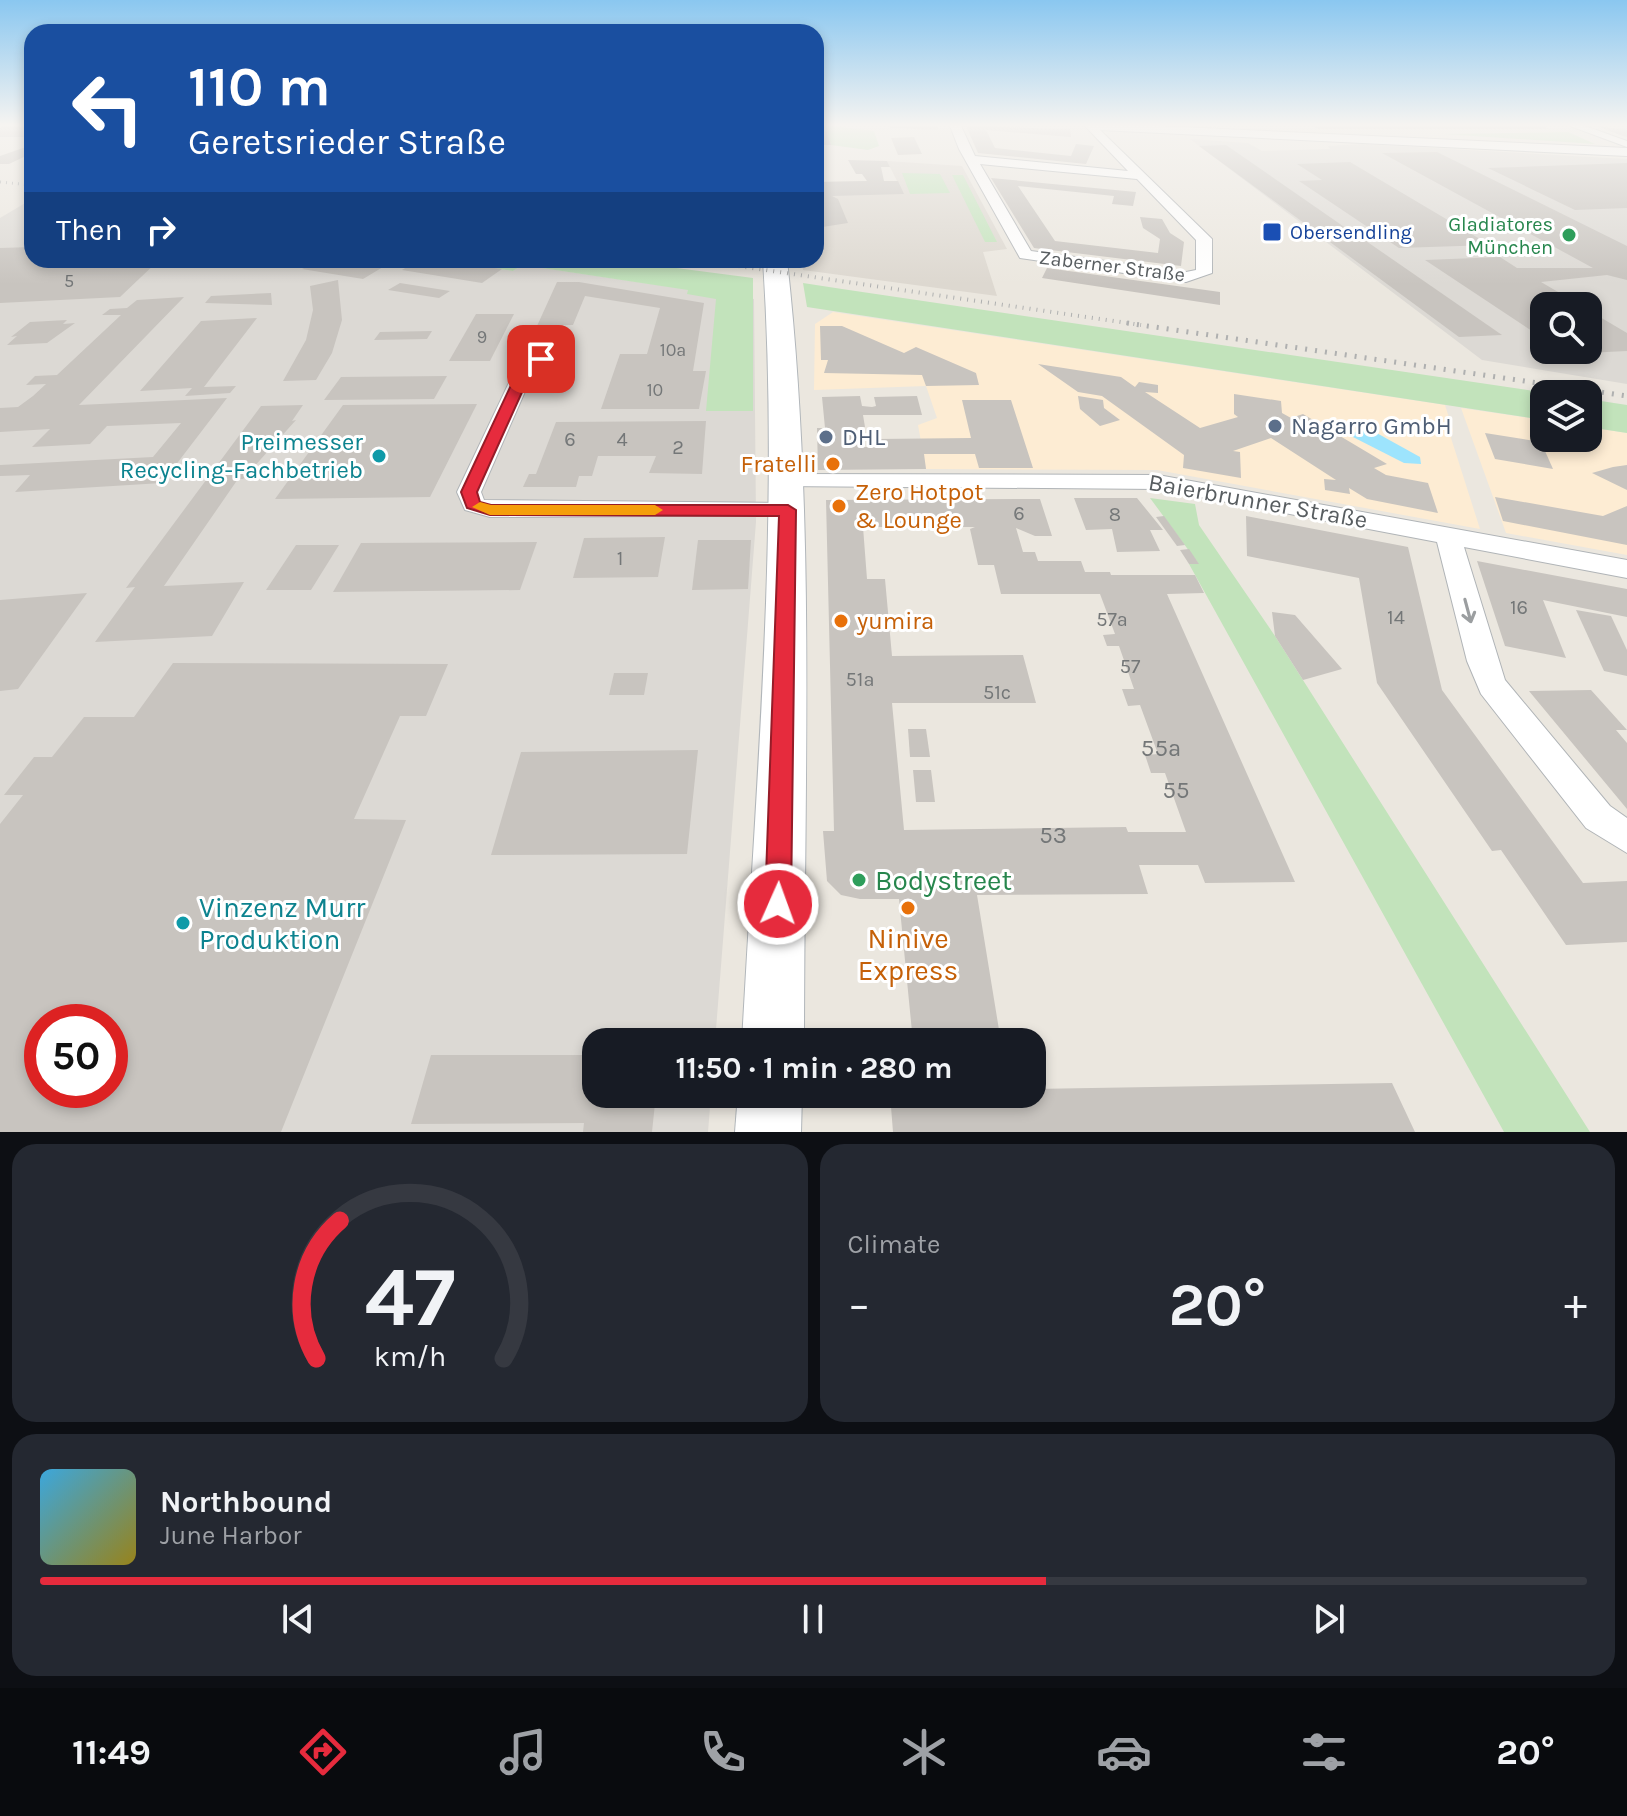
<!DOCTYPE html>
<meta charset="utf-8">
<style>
:root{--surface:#171b24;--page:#242831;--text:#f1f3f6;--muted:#9ea1a6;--line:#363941;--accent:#e62b3d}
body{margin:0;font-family:Karla,sans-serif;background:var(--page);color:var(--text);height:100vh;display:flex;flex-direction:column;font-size:30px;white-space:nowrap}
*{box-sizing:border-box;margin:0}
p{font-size:26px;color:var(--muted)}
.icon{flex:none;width:44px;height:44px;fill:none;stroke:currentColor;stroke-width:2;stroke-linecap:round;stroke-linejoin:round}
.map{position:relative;height:1132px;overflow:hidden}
.sheet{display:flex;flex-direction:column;gap:12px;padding:12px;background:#0d0f14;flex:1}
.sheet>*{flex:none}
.hud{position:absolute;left:24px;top:24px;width:800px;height:244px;border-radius:24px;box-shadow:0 4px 12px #0003;background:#1a4fa0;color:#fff;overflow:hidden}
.tools{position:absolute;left:1530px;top:292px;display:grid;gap:16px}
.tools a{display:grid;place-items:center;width:72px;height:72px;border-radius:16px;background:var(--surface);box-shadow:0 4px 12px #0003;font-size:40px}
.speed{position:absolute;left:24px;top:1004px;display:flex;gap:16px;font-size:40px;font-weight:700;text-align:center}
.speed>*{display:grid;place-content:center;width:104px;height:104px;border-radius:50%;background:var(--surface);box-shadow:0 4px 12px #0003;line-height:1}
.speed .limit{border:12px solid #d22;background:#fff;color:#111}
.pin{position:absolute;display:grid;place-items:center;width:68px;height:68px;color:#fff;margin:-34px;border-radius:16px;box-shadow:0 4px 12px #0006}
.me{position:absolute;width:88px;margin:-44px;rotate:2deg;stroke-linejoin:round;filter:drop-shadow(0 0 6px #0008)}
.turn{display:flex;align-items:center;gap:28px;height:168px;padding:0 32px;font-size:36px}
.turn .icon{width:104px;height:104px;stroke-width:2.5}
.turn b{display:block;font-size:56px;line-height:68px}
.then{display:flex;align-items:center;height:76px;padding:0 32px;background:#0003;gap:16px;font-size:30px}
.big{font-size:60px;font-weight:700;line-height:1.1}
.sheet .card{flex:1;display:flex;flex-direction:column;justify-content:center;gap:12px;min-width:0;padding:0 28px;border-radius:24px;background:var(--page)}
.sheet .dial{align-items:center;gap:0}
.dial svg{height:208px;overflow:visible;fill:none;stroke:var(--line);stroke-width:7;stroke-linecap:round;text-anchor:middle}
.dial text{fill:var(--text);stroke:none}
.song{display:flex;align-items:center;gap:24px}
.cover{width:96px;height:96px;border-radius:12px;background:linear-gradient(135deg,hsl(200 70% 55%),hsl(50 70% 35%))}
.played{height:8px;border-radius:4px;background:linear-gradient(90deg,var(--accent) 65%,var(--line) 65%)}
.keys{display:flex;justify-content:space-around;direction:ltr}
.heat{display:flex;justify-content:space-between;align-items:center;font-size:44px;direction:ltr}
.sheet .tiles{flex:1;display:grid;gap:12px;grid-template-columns:1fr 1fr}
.card:last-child{grid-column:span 2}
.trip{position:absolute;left:582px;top:1028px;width:464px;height:80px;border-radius:24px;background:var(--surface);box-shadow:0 4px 12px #0003;font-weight:700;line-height:80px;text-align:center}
.tab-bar{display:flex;height:128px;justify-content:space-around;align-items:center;background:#090b0e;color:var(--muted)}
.tab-bar .icon{width:56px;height:56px}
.tab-bar .active{color:var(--accent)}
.tab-bar b{font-size:36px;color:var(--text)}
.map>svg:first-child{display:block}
</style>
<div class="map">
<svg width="1627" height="1132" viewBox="0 0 1627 1132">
<rect width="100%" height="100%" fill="#ebe7df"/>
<g fill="#fdecd3">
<path d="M833,312L1445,405L1453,430L1451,438L1480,529L1157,470L926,469L918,425L937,418L926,386L814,390L815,324Z"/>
<path d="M1461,408L1544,420V438H1588V427L1627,433V555L1506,533Z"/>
</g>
<g fill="#dcd9d4" fill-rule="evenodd">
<path d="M1190,139L1248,143L1262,151L1330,149L1328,146L1362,144L1627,159V384L1482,360ZM1544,306H1588V350H1544Z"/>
<path d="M32,199V260H440L513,271L522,265L754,299L756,522L715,1042H596V1094H711L708,1132H0V218ZM42,1022H110V1090H42Z"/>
</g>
<path fill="#ddd8d0" d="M887,161L962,166L1007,249L983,252L997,296L803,270L802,260H816V182L897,181Z"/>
<g fill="#c2e3bb">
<path d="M832,126L874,131L879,146L868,150L831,145L826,128Z"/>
<path d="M1568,132L1595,144L1443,134Z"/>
<path d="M902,173L940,174L950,193L910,194Z"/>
<path d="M952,175H963L997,242H985Z"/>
<path d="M440,260H615L753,278V411H706L716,299L687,294L688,290L522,265L513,271Z"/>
<path d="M803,283L842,289L1554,394H1544V420L807,307Z"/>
<path d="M1588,399L1627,405V433L1588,427Z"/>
<path d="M1150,498L1195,504L1199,525L1275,636L1590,1132H1504L1189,564L1198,563Z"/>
</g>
<path fill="#9de4fd" d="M1363,429L1373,431L1420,457L1421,464L1404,463L1349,435Z"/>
<g fill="#c8c4bf" fill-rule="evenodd">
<path d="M4,126L32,128V137H0V128Z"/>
<path d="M816,126H825L831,145H816Z"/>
<path d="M890,126H938V130L890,128Z"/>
<path d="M966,126L1070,129L1071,137L986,130L995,148L1071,156L1076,144L1094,146L1086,164L978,153Z"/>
<path d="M1312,126H1543L1550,129H1318Z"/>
<path d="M1596,126L1627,130V137L1623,136Z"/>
<path d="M914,137L922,154L898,155L891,138Z"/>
<path d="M1226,145L1353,233L1319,234L1199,146Z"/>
<path d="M23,148H32V153L9,164H0V156Z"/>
<path d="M1437,152L1627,246V280L1607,275L1541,282L1582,306H1544V339L1425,260L1500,257L1517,268H1593L1382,153Z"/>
<path d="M848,160L887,161L890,167H881L884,181H898L904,194L832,196L838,199L848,223L816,228V182L867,181L862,174H856Z"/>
<path d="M1350,162L1490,245L1399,248L1299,181L1322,180L1297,164Z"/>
<path d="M1627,163V208L1575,210L1488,168Z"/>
<path d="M991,178L1136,192L1133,206L1112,204L1114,196L1018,186L1055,241L1158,253L1160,239L1143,228L1140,217L1162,219L1170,233L1184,242L1181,266L1034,248Z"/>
<path d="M1366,241L1502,335L1459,337L1330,242Z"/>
<path d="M32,247V260H58L52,265L159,260L120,297L0,303V248Z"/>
<path d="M320,260H365L388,264L363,279L302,269Z"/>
<path d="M418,260H440L502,269L482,283L402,270Z"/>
<path d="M1047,268L1220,292V305L1042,278Z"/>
<path d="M338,280L342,320L332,353L316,380L283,381L306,340L313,310L310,286Z"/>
<path d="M557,282H579L704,303L693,371H706L699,409H601L620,354H647L660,308L585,296L573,325L537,326Z"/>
<path d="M400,283L450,291L439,298L388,290Z"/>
<path d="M271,293L272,305L205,303L211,296Z"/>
<path d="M184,297L79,405L227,398L162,483L15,492L30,475L0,476V465L153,457L181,423L107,426L90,444L32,447L50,429L0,432V408L18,407L33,396L46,384L26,385L35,376L57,375L121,315H102L110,309L127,308L137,300Z"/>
<path d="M1588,310L1627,333V351L1567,354L1561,350H1588Z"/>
<path d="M476,314H514L490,361H449Z"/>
<path d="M257,318L204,387L236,386L230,393L185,396L192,388L140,391L201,321Z"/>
<path d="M67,320L63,324L75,323L47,343L7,345L17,336L11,337L30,322Z"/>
<path d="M820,326H842L904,353L916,347L976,373L979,385L926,386L922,375L824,373L828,360H821Z"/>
<path d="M432,331L427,339L374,340L380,332Z"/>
<path d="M1038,364L1121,377L1135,387L1139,382L1158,385V393L1145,392L1200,428L1238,417L1234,414V394L1281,401L1282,413L1291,418L1303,414L1387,464L1374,468L1386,475L1428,483L1438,513L1367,499L1349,488L1350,494L1325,490L1324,479L1336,480L1271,438L1233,451L1240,452L1241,478L1183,468L1184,455L1102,396L1078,392Z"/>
<path d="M447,376L434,399L324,400L341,377Z"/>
<path d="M860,396L862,406L872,407L876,406L874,397L917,396L922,415H863L865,427H860L861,447H878L877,439L971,438L962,400H1011L1033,468H979L975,454H924L926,469L818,470L817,428H825L822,397Z"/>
<path d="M1078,396L1103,400L1104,408L1120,420L1100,426L1080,409Z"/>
<path d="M477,404L430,497L275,499L343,405Z"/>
<path d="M303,405L292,421L296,420L243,479H238L164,586L244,582L212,636L95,642L135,587L126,588L261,406Z"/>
<path d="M706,421L702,474L649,473L656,456H598L592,476H579L576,487H523L529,474H536L556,422Z"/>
<path d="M1485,433L1541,442L1553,469L1495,459Z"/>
<path d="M1627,465V490L1592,473L1613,467Z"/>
<path d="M1495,497L1603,516L1627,506V545L1503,521Z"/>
<path d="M1074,498H1137L1163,530H1150L1160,551L1117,552L1112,529L1086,530Z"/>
<path d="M1040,499L1052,536H1035L1016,528L1023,552H1035L1038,561H1081L1085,572H1110L1111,575H1195L1204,593L1167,594L1295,882L1205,883L1198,865H1139L1148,894L977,895L1001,1042H913L899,899H860L841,895L827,881L823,831H834L826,500ZM863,527H975L970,529L978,565H994L1001,594H1100L1115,634L1103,635L1107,646H1119L1134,689H1122L1128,706L1140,705L1158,754L1145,755L1151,773H1165L1186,832H1128L1126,827L904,830L892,703H1036L1023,655L892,656L885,579H867Z"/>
<path d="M1164,516L1185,545L1177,546L1156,517Z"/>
<path d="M1246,516L1408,547L1442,690L1583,883L1627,881V942L1566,945L1501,850L1492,851L1377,683L1359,578L1247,556Z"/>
<path d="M665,537L658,577L573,578L584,538Z"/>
<path d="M698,540H751L748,589L692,590Z"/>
<path d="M537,542L520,590L333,592L361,543Z"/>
<path d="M296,545H339L311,590H266Z"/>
<path d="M1189,549L1199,564H1189L1180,550Z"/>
<path d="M1477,561L1627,589V617L1543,600L1566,658L1505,646Z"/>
<path d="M87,593L18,689L0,691V600Z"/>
<path d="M1576,610L1611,616L1627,650V676L1604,671Z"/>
<path d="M1272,612L1295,615L1342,669L1303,680L1275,636Z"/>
<path d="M173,663L448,664L426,716H400L354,819L406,820L281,1132H0V824L23,795H4L34,757H52L84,717H134ZM42,1022H110V1090H42Z"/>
<path d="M614,673H648L644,695H609Z"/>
<path d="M1591,690L1627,730H1616L1627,743V809L1529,691Z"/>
<path d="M908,729H926L930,757H910Z"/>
<path d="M698,750L687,854L491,855L521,752Z"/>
<path d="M913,770H931L935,802H916Z"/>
<path d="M431,1055H596V1094H656L652,1132H583L584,1123L411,1124Z"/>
<path d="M1392,1083L1415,1132H893L890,1094H1032V1089Z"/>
</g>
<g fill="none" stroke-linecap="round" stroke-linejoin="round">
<defs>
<g id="minor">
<path d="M950,126H961L975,156L1128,171L1085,126H1158L1627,148V156L1100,130L1212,239V273L1186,282L1020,258L959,149ZM980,164L1137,179L1196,240V270L1186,272L1031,251Z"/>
<path d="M1570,126H1585L1627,141V147Z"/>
<path d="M556,343L565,349L534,371L481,492L484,500L788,503L797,505L800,510L797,515L490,517L465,510L457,492L516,368Z"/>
<path d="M788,474L1158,475L1627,560V578L1464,547L1505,680L1610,806L1627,818V853L1586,828L1481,694L1467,661L1437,542L1158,489L780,486L776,481Z"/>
</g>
<g id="secondary">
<path d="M763,260H787C816,519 804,781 804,1042H742C756,782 780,520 763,260Z"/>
<path d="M738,1094H802L801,1132H735Z"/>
</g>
</defs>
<use href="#minor" stroke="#b0b4b7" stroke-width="2"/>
<use href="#secondary" stroke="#b1b6ba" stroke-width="2"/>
<use href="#minor" fill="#fff" fill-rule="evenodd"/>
<use href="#secondary" fill="#fff" fill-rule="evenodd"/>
<path stroke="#afb0b0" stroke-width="3" stroke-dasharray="1 5" stroke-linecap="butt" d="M0,182L32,185"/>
<g stroke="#afb0b0" stroke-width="4" stroke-dasharray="1 6" stroke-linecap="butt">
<path d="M669,260L708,266"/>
<path d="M697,260L1141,325"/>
</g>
<path stroke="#afb0b0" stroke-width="5" stroke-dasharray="2 8" stroke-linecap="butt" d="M1127,323L1627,396"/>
</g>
<defs><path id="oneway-shaft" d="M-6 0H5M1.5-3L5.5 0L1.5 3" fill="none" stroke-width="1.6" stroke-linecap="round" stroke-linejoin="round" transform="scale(2)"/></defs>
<use stroke="#9b9ea0" href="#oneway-shaft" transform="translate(1468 611) rotate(75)"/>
<linearGradient id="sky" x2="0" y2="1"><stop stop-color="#8ac7f0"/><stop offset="0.44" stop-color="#f6f4f1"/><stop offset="1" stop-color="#f6f4f1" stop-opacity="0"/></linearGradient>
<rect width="1627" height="284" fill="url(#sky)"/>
<path fill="#e62b3d" stroke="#961c28" stroke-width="2" d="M536,356L548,359L532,370L477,492L480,502L491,505H788L796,510L791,904L787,913L778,916L768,913L765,904L779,516L490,515L467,508L461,492L519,368Z"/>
<path fill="#f59e0b" d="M480,502L491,505H655L663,510L655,515H490L472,507Z"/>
<rect fill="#1a4fb4" stroke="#fff" stroke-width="3" x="1262" y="222" width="20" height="20" rx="4"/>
<g fill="#2e9e5b" stroke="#fff" stroke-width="3">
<circle cx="1569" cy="235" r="8"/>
<circle cx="859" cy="880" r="8"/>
</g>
<g fill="#5c6f8a" stroke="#fff" stroke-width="3">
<circle cx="1275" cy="426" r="8"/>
<circle cx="826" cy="437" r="8"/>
</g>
<g fill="#0f9aa8" stroke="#fff" stroke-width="3">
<circle cx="379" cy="456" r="8"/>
<circle cx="183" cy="923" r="8"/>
</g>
<g fill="#e8710a" stroke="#fff" stroke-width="3">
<circle cx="833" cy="464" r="8"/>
<circle cx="839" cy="506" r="8"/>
<circle cx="841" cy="621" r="8"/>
<circle cx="908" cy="908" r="8"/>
</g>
<g text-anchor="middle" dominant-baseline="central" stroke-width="6" stroke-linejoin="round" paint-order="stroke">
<g font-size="18" fill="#747778">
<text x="69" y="281">5</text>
<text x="482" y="337">9</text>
<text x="673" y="350">10a</text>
<text x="655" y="390">10</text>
</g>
<g font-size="20" fill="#27864d" stroke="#fff" text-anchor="end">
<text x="1553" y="224">Gladiatores<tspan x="1553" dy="23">München</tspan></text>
</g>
<g font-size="20" fill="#164399" stroke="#fff" text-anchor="start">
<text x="1290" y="232">Obersendling</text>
</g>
<g font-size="20" fill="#585d60" stroke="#fff">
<text transform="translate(1112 266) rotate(7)">Zaberner Straße</text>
</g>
<g font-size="20" fill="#747778">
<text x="570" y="439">6</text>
<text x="622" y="439">4</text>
<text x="678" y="447">2</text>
<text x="1019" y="513">6</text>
<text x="1115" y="514">8</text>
<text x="620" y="558">1</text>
<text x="1519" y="607">16</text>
<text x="1396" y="617">14</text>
<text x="1112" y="619">57a</text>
<text x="1130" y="666">57</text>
<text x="860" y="679">51a</text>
<text x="997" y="692">51c</text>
</g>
<g font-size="24" fill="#4e5e75" stroke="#fff" text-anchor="start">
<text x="1291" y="426">Nagarro GmbH</text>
<text x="842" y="437">DHL</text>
</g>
<g font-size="24" fill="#0d838f" stroke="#fff" text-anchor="end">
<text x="363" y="442">Preimesser<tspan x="363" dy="28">Recycling-Fachbetrieb</tspan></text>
</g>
<g font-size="24" fill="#c56008" stroke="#fff" text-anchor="start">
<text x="817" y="464" text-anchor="end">Fratelli</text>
<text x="855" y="492">Zero Hotpot<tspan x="855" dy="28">&amp; Lounge</tspan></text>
<text x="857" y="621">yumira</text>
</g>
<g font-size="24" fill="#585d60" stroke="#fff">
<text transform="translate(1258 501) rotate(10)">Baierbrunner Straße</text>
</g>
<g font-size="24" fill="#747778">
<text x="1161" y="748">55a</text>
<text x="1176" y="790">55</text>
<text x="1053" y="835">53</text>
</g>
<g font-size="28" fill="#27864d" stroke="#fff" text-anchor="start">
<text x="875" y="880">Bodystreet</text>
</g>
<g font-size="28" fill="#0d838f" stroke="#fff" text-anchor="start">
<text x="199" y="907">Vinzenz Murr<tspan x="199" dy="32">Produktion</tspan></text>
</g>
<g font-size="28" fill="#c56008" stroke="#fff">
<text x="908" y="938">Ninive<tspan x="908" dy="32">Express</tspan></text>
</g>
</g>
</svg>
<div class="tools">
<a><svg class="icon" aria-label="search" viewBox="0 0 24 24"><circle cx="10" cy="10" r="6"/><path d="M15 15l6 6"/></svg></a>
<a><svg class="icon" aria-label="layers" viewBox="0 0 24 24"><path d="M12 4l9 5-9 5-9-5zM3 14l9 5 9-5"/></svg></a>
</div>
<div class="speed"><div class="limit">50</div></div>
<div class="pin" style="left:541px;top:359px;background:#d93025"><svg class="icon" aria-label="arrive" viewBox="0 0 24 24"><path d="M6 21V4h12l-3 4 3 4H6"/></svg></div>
<svg class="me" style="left:778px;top:904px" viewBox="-20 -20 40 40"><circle r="17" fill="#e62b3d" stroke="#fff" stroke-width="3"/><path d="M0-11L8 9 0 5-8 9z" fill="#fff"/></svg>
<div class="trip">11:50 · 1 min · 280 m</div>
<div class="hud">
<div class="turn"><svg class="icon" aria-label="left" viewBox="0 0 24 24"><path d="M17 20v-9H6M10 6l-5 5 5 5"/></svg><div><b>110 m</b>Geretsrieder Straße</div></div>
<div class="then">Then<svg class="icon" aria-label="right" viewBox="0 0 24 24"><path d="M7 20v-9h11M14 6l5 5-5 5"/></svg></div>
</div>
</div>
<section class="sheet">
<div class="tiles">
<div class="card dial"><svg viewBox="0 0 100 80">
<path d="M14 69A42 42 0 1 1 86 69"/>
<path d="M14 69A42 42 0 0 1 23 16" stroke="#e62b3d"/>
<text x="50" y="56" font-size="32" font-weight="700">47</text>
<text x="50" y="72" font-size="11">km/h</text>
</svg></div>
<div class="card"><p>Climate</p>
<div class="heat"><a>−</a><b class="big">20°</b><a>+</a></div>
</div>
<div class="card">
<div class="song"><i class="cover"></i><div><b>Northbound</b><p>June Harbor</p></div></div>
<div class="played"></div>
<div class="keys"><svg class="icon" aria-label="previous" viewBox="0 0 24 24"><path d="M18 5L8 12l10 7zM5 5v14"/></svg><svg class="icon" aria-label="pause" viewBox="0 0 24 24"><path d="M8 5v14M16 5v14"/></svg><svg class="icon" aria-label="next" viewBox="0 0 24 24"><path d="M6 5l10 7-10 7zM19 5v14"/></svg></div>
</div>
</div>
</section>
<nav class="tab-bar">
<b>11:49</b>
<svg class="icon active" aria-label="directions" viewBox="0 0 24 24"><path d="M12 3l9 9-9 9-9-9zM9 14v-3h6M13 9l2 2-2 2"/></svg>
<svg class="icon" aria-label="music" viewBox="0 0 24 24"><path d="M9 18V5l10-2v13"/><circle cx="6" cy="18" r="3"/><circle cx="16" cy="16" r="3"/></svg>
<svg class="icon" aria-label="phone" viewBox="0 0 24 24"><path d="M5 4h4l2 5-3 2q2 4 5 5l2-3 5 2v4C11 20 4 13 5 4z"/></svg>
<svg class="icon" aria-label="climate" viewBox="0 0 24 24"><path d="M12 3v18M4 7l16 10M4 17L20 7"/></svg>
<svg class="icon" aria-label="car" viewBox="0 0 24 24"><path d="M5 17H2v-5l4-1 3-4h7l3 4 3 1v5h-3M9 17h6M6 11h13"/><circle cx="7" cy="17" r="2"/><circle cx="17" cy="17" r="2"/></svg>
<svg class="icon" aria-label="filters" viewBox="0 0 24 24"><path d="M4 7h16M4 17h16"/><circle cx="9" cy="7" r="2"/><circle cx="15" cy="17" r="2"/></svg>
<b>20°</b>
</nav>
